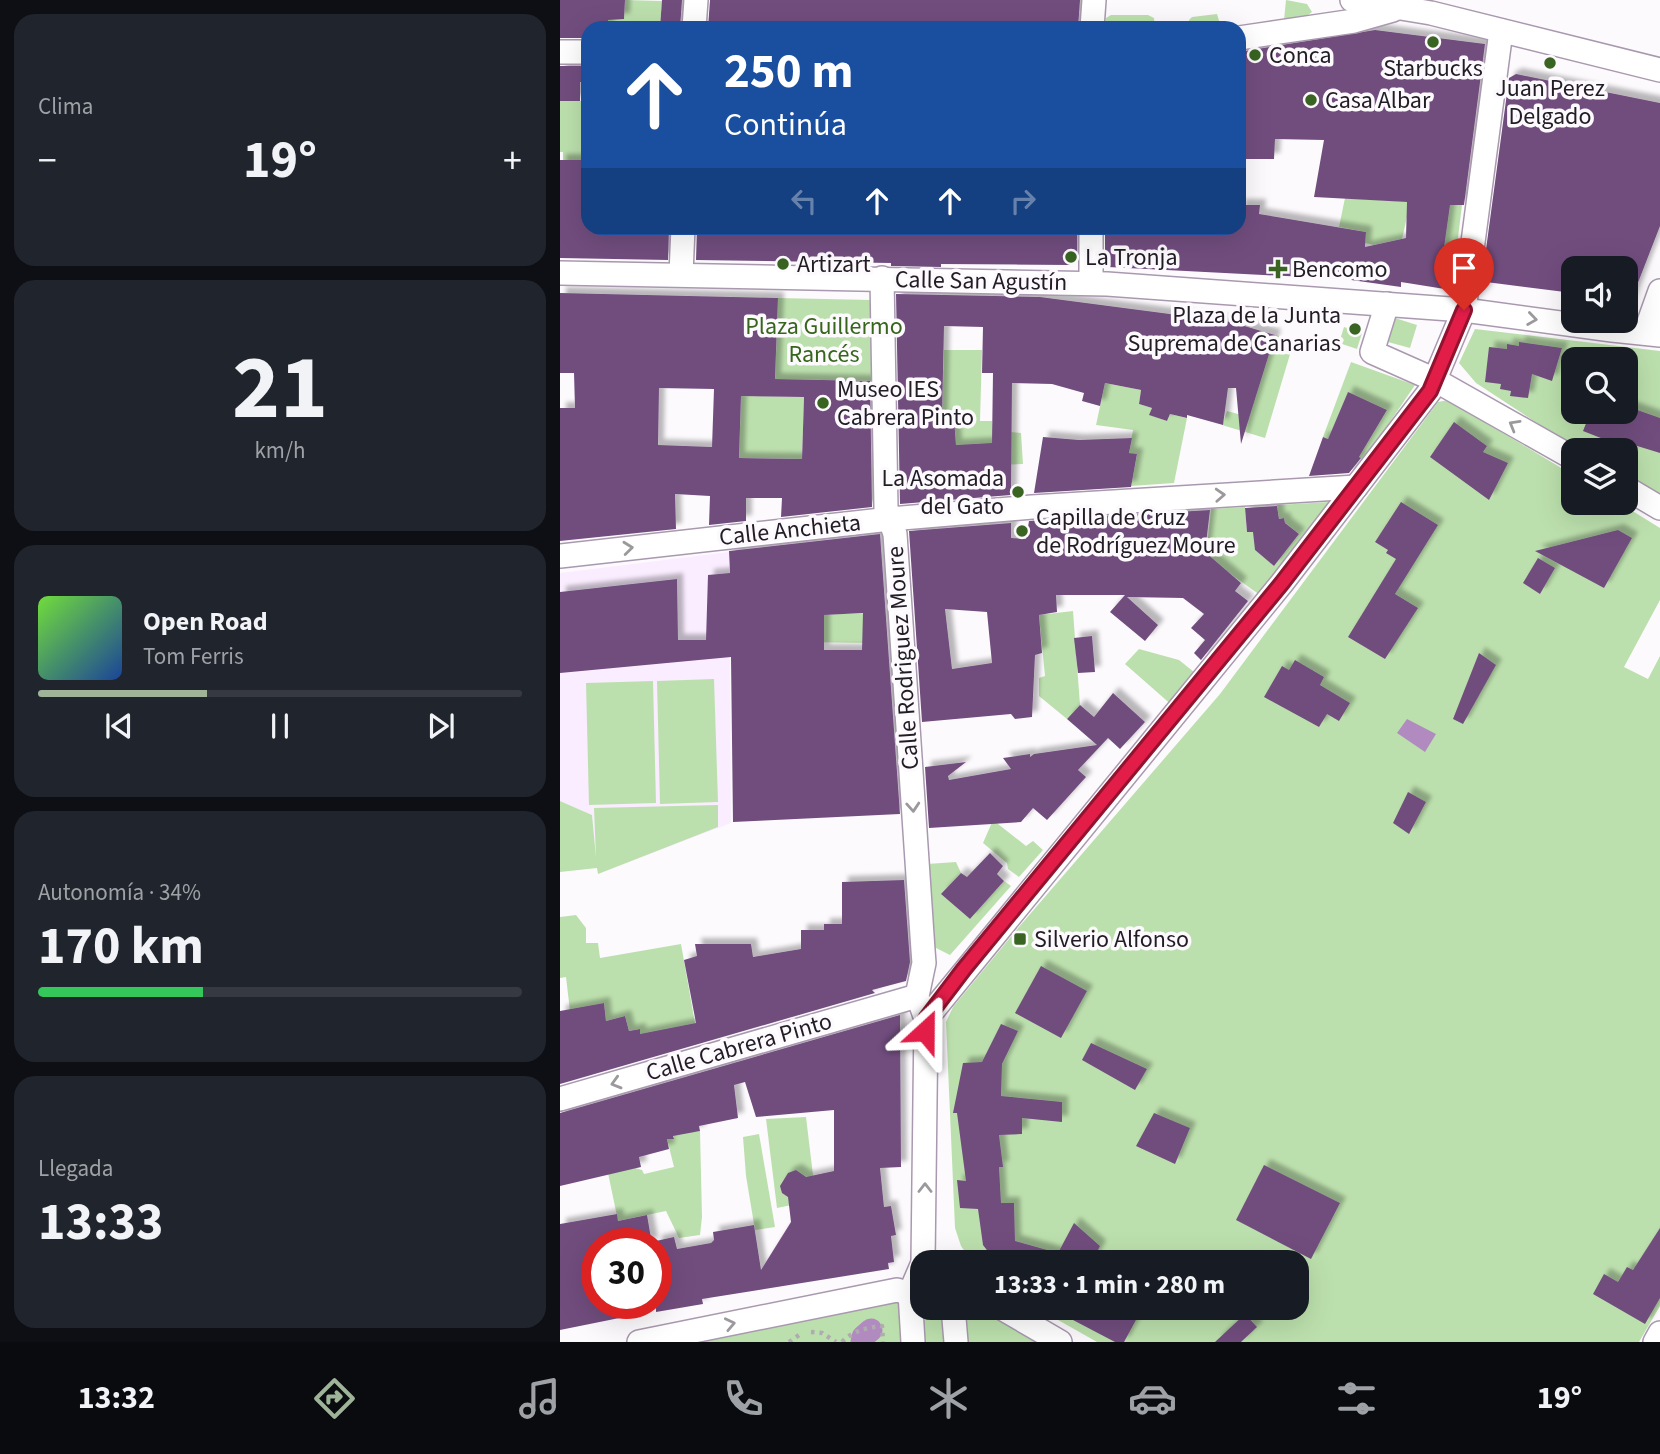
<!DOCTYPE html>
<html lang="es">
<meta charset="utf-8">
<style>
:root{--surface:#171b24;--page:#20242c;--text:#f1f3f6;--muted:#9ea1a6;--line:#363941;--accent:#9eb397}
body{margin:0;font-family:"Source Sans 3",sans-serif;background:var(--page);color:var(--text);height:100vh;display:flex;flex-direction:column;font-size:26px;white-space:nowrap}
*{box-sizing:border-box;margin:0}
p{font-size:23px;color:var(--muted)}
.icon{flex:none;width:38px;height:38px;fill:none;stroke:currentColor;stroke-width:2;stroke-linecap:round;stroke-linejoin:round}
.map{position:relative;flex:1;overflow:hidden}
.side{display:flex;flex-direction:column;gap:14px;padding:14px;background:#0d0f14;width:560px}
.side>*{flex:none}
.guide{position:absolute;left:21px;top:21px;width:665px;height:214px;border-radius:21px;box-shadow:0 7px 28px #0002;background:#1a4fa0;color:#fff;overflow:hidden}
.tools{position:absolute;left:1001px;top:256px;display:grid;gap:14px}
.tools a{display:grid;place-items:center;width:77px;height:77px;border-radius:14px;background:var(--surface);box-shadow:0 7px 28px #0002;font-size:35px}
.speed{position:absolute;left:21px;top:1228px;display:flex;gap:14px;font-size:35px;font-weight:700;text-align:center}
.speed>*{display:grid;place-content:center;width:91px;height:91px;border-radius:50%;background:var(--surface);box-shadow:0 7px 28px #0002;line-height:1}
.speed .limit{border:10px solid #d22;background:#fff;color:#111}
.pin{position:absolute;display:grid;place-items:center;width:60px;height:60px;color:#fff;margin:-72px -30px;border-radius:50% 50% 50% 0;rotate:-45deg;box-shadow:0 0 7px #0007}
.pin .icon{rotate:45deg}
.me{position:absolute;width:77px;margin:-38px;rotate:24deg;stroke-linejoin:round;filter:drop-shadow(0 0 5px #0008)}
.turn{display:flex;align-items:center;gap:24px;height:147px;padding:0 28px;font-size:32px}
.turn .icon{width:91px;height:91px;stroke-width:2.5}
.turn b{display:block;font-size:49px;line-height:60px}
.lanes{display:flex;align-items:center;height:66px;padding:0 28px;background:#0003;justify-content:center;gap:35px;direction:ltr}
.lanes .off{opacity:.35}
.big{font-size:52px;font-weight:700;line-height:1.1}
.side .tile{flex:1;display:flex;flex-direction:column;justify-content:center;gap:10px;min-width:0;padding:0 24px;border-radius:21px;background:var(--page)}
.side .dial{align-items:center;gap:0}
.dial b{font-size:91px;line-height:1}
.song{display:flex;align-items:center;gap:21px}
.cover{width:84px;height:84px;border-radius:10px;background:linear-gradient(135deg,hsl(100 70% 55%),hsl(220 70% 35%))}
.played{height:7px;border-radius:4px;background:linear-gradient(90deg,var(--accent) 35%,var(--line) 35%)}
.keys{display:flex;justify-content:space-around;direction:ltr}
.heat{display:flex;justify-content:space-between;align-items:center;font-size:38px;direction:ltr}
.charge{height:10px;border-radius:5px;background:linear-gradient(90deg,#34c759 34%,var(--line) 0)}
.trip{position:absolute;left:350px;top:1250px;width:399px;height:70px;border-radius:21px;background:var(--surface);box-shadow:0 7px 28px #0002;font-weight:700;line-height:70px;text-align:center}
.tabs{display:flex;height:112px;justify-content:space-around;align-items:center;background:#090b0e;color:var(--muted)}
.tabs .icon{width:49px;height:49px}
.tabs .selected{color:var(--accent)}
.tabs b{font-size:32px;color:var(--text)}
main{display:flex;flex:1;min-height:0}
.map>svg:first-child{display:block}
</style>
<main>
<section class="side">
<div class="tile"><p>Clima</p>
<div class="heat"><a>−</a><b class="big">19°</b><a>+</a></div>
</div>
<div class="tile dial"><b>21</b><p>km/h</p></div>
<div class="tile">
<div class="song"><i class="cover"></i><div><b>Open Road</b><p>Tom Ferris</p></div></div>
<div class="played"></div>
<div class="keys"><svg class="icon" aria-label="previous" viewBox="0 0 24 24"><path d="M18 5L8 12l10 7zM5 5v14"/></svg><svg class="icon" aria-label="pause" viewBox="0 0 24 24"><path d="M8 5v14M16 5v14"/></svg><svg class="icon" aria-label="next" viewBox="0 0 24 24"><path d="M6 5l10 7-10 7zM19 5v14"/></svg></div>
</div>
<div class="tile"><p>Autonomía · 34%</p><b class="big">170 km</b><div class="charge"></div></div>
<div class="tile"><p>Llegada</p><b class="big">13:33</b></div>
</section>
<div class="map">
<svg width="1100" height="1342" viewBox="0 0 1100 1342">
<defs>
<filter id="shadow"><feDropShadow dx="6" dy="-6" stdDeviation="2" flood-color="#0004"/></filter>
</defs>
<rect width="100%" height="100%" fill="#fdfafe"/>
<path fill="#faedff" d="M169,552L171,823L38,874L32,815L0,801V573Z"/>
<g fill="#bce0ad" fill-rule="evenodd">
<path d="M65,0L102,1L100,28H48V20L64,18Z"/>
<path d="M726,0L747,4L752,12L745,17L724,20Z"/>
<path d="M657,14L660,24L658,26L630,28L629,20L632,17Z"/>
<path d="M551,15H588L594,18L595,28H546V18Z"/>
<path d="M0,101H28V160H3V152H0Z"/>
<path d="M785,198L902,205L894,270L881,269L887,221L847,217L842,239L814,245L805,243L806,232L779,227Z"/>
<path d="M218,298L313,300V381L215,379Z"/>
<path d="M835,318L857,325L850,348L828,342Z"/>
<path d="M784,327L802,333L797,349L779,343Z"/>
<path d="M915,329L1100,351V496L1066,476V450H1018L916,383L899,363ZM1013,359H1066V411H1013Z"/>
<path d="M715,335L734,341L705,438L662,425L667,411L689,417Z"/>
<path d="M384,350H422L420,421H432L433,430L461,433L463,464L439,465L407,445H396L394,418H382Z"/>
<path d="M791,362L855,385L804,460L799,457L827,410L788,393L768,439L763,437Z"/>
<path d="M545,383L581,390L579,404L592,408L590,415L607,421L610,414L627,418L614,483L571,486L577,455L569,453L573,430L536,425Z"/>
<path d="M181,396L244,397L242,459L179,458Z"/>
<path d="M888,400L1013,475V502H1058L1100,528V600L1064,667L1088,679L1100,656V1306L1079,1342H537L475,1307H737V1262H412L401,1246L395,1228L386,1022L393,1007L458,928L660,694L878,402Z"/>
<path d="M769,502L700,595L665,570L641,603L651,509L685,507L687,532H697L695,550L714,566L739,534L725,523L724,518L719,519L717,505Z"/>
<path d="M513,611L520,705L507,719L479,696V678L485,676L479,615Z"/>
<path d="M311,613L312,643L241,642L250,615Z"/>
<path d="M579,649L619,660L639,676L614,707L565,664Z"/>
<path d="M154,679L158,802L100,804L97,681Z"/>
<path d="M93,681L96,803L29,805L26,683Z"/>
<path d="M0,801L32,815L36,857L34,808L158,805V827L38,874L37,868L0,872Z"/>
<path d="M433,820L466,846L473,841L483,850L459,877L448,869L447,863L423,843Z"/>
<path d="M396,862L401,873L382,894L410,919L444,881L451,886L390,955L374,947L367,864Z"/>
<path d="M16,915L26,928V943H38L40,958L121,944L136,1029L81,1038L79,1029L69,1031L65,1016L46,1021L44,1003L10,1011L6,977L0,978V917Z"/>
<path d="M246,1117L256,1200L217,1208L206,1119Z"/>
<path d="M110,1118L133,1132L140,1131L142,1217L140,1235L119,1238L106,1211L58,1221L48,1173L75,1168L82,1170L84,1174L114,1167L107,1139L114,1138Z"/>
<path d="M199,1134L215,1227L195,1230L186,1176L183,1137Z"/>
<path d="M337,1290L351,1320L395,1317L397,1342H79Z"/>
<path d="M418,1307H426L482,1342H404L403,1316L416,1311Z"/>
</g>
<path fill="#b18bbf" d="M847,719L876,734L865,752L837,733Z"/>
<g fill="none" stroke-linecap="round" stroke-linejoin="round">
<path stroke="#b18bbf" stroke-width="23" d="M302,1342L303,1337L311,1330"/>
</g>
<g fill="#714e7e" fill-rule="evenodd" filter="url(#shadow)">
<path d="M0,0H65L64,19L48,20V28H28V38H0Z"/>
<path d="M102,0H122L120,28H100Z"/>
<path d="M150,0H520L518,28H148Z"/>
<path d="M815,30L925,44L904,205H890L881,269L894,270L891,290L841,282V287L784,279L548,267L545,264V228H679V205H700L699,214L806,232L805,247L846,238L847,202L754,197L764,140L715,139L714,159H679V52Z"/>
<path d="M0,66H28V82H20V101H0Z"/>
<path d="M956,74L1100,103V226L1067,311L1066,268H1013V293L926,282L923,272L949,78Z"/>
<path d="M0,160H28V228H109L108,260L0,258Z"/>
<path d="M137,228H517V257L510,265L381,264V267L331,266V263L136,260Z"/>
<path d="M0,293L218,298L215,379L310,381L312,507L221,517L222,498H186V521L149,525L150,496L115,494L116,529L0,541V408H15L14,373H0ZM99,388L154,389L152,447L98,445ZM181,396L244,397L242,459L179,458Z"/>
<path d="M336,294L480,297L671,322L715,335L681,444L676,388H668L663,425L627,415V418L610,414L607,421L589,415L592,408L579,404L581,390L545,383L540,406L522,401L524,393L492,384L452,383L451,495L340,504ZM384,326L423,327L422,373H433L432,443L396,445L394,418H382Z"/>
<path d="M959,342L1002,348L992,381L972,374L968,398L950,396L951,391L940,389L941,384L925,382L929,347L947,349V344L959,346Z"/>
<path d="M788,392L827,410L799,457L801,458L789,473L749,476L763,437L768,439Z"/>
<path d="M1066,406L1100,418V453L1074,445L1072,453L1049,445L1051,442L1023,431L1031,411H1066Z"/>
<path d="M894,422L927,446L923,452L948,463L929,500L870,457Z"/>
<path d="M483,437L519,440L572,438L569,453L577,454L571,487L474,493Z"/>
<path d="M841,502L878,525L835,594L858,608L825,659L788,637L836,559L826,553L828,550L815,542Z"/>
<path d="M717,506L719,519L724,518L725,523L739,534L714,566L695,550L693,532H687L685,508Z"/>
<path d="M650,510L645,552L681,583L675,591L688,601L641,660L634,653L645,640L631,628L644,614L623,598L567,597L598,625L585,641L550,612L565,595H496L497,612L479,615L482,653L475,655L472,717L455,719L451,714L362,722L349,531L451,523V538L466,539L469,521ZM385,609L427,612L432,663L392,669Z"/>
<path d="M1058,530L1072,538L1044,588L975,551Z"/>
<path d="M320,534L340,814L173,822L171,657L0,673V592L117,579L118,640H146L148,575L170,573L169,551ZM303,613L302,650H264V615Z"/>
<path d="M978,558L995,568L980,594L963,583Z"/>
<path d="M532,636L535,672L518,673L514,638Z"/>
<path d="M919,653L936,665L903,724L893,719Z"/>
<path d="M735,660L764,677L760,685L790,703L779,721L767,714L759,727L704,697L722,666L729,670Z"/>
<path d="M553,693L585,722L560,749L548,738L518,770L526,777L487,820L473,808L461,822L369,828L365,767L406,762L388,776L389,780L451,769L443,758L470,754V757L474,754L537,745L507,719L520,705L534,717Z"/>
<path d="M848,792L866,802L849,834L833,823Z"/>
<path d="M430,853L443,866L437,874L444,881L410,919L381,894L401,873L407,877Z"/>
<path d="M344,880L350,962L346,981L312,990L315,993L0,1084V1011L44,1003L46,1021L65,1016L69,1031L80,1029V1034L136,1023L124,960L137,956L135,944H191L193,957L241,949V930H264V924H282V882Z"/>
<path d="M481,966L527,991L501,1038L455,1013Z"/>
<path d="M340,1015L341,1167L320,1168L324,1207L331,1206L336,1235L331,1236L334,1262L328,1263L329,1269L142,1299L143,1304L96,1312V1241L114,1237L117,1249L151,1243L154,1240L153,1232L194,1225L201,1270L231,1222L228,1197L222,1193L220,1186L228,1173L236,1170L246,1177L274,1171V1110L196,1117L185,1082L174,1085L178,1118L139,1126L140,1131L113,1136L114,1139H107L109,1149L79,1157L81,1167L0,1186V1113Z"/>
<path d="M441,1024L458,1031L442,1064L441,1096L502,1102V1122L462,1118V1134L439,1135L443,1167H439L441,1203H454L455,1241L498,1253L514,1223L540,1246L532,1262H436L423,1245L418,1209L400,1208L397,1180L406,1181L397,1113H393L403,1063L422,1062Z"/>
<path d="M531,1043L587,1069L575,1090L522,1060Z"/>
<path d="M594,1113L630,1128L615,1164L576,1146Z"/>
<path d="M704,1165L780,1203L751,1259L676,1220Z"/>
<path d="M57,1214L58,1221L87,1215L92,1244H37V1304H88L89,1312L0,1330V1224Z"/>
<path d="M1100,1228V1298L1085,1324L1033,1294L1044,1274L1058,1282L1067,1267L1073,1270Z"/>
<path d="M520,1307H583L564,1342H555L513,1320Z"/>
<path d="M685,1314L697,1327L681,1342H655Z"/>
</g>
<g fill="none" stroke-linecap="round" stroke-linejoin="round">
<defs>
<g id="minor">
<path d="M792,0L871,13L1100,70"/>
<path d="M134,28L136,0"/>
<path d="M532,28L534,0"/>
<path d="M679,38L794,21L833,10"/>
<path d="M0,52H28"/>
<path d="M0,273L547,284L904,310L1052,330L1100,335"/>
<path d="M121,274L123,228"/>
<path d="M322,278L326,508L335,534L363,950L364,963L357,996"/>
<path d="M531,283V228"/>
<path d="M827,304L812,352L875,380L1013,458"/>
<path d="M1085,333L1100,291"/>
<path d="M1066,488L1100,508"/>
<path d="M0,556L330,519L472,507L796,487"/>
<path d="M361,1005L366,1019L363,1262"/>
<path d="M366,1019L722,583L870,391L904,310L941,31"/>
<path d="M0,1099L357,996"/>
<path d="M393,1307L396,1342"/>
<path d="M440,1307L500,1342"/>
<path d="M79,1342L337,1290L362,1297"/>
<path d="M353,1342L350,1293L362,1265"/>
<path d="M1095,1342L1100,1333"/>
</g>
</defs>
<use href="#minor" stroke="#a999af" stroke-width="26"/>
<g stroke="#afabb0" stroke-width="4.5" stroke-dasharray="3.5 5" stroke-linecap="butt">
<path d="M251,1332L262,1333L276,1342"/>
<path d="M229,1342L242,1333"/>
<path d="M282,1342C294,1330 306,1328 322,1326L323,1342"/>
</g>
<use href="#minor" stroke="#fff" stroke-width="23"/>
</g>
<defs><path id="oneway-chevron" d="M-2-3.5L2.5 0L-2 3.5" fill="none" stroke-width="1.6" stroke-linecap="round" stroke-linejoin="round" transform="scale(1.75)"/></defs>
<g stroke="#9c999c">
<use href="#oneway-chevron" transform="translate(972 319) rotate(8)"/>
<use href="#oneway-chevron" transform="translate(954 425) rotate(-150)"/>
<use href="#oneway-chevron" transform="translate(660 495) rotate(-3)"/>
<use href="#oneway-chevron" transform="translate(68 548) rotate(-6)"/>
<use href="#oneway-chevron" transform="translate(353 807) rotate(86)"/>
<use href="#oneway-chevron" transform="translate(56 1083) rotate(164)"/>
<use href="#oneway-chevron" transform="translate(365 1188) rotate(-90)"/>
<use href="#oneway-chevron" transform="translate(170 1324) rotate(-12)"/>
</g>
<g fill="none" stroke-linecap="round" stroke-linejoin="round">
<defs>
<path id="route" d="M365,1031L366,1019L404,969L722,583L870,391L904,310"/>
</defs>
<use href="#route" stroke="#92132f" stroke-width="18"/>
<use href="#route" stroke="#e11d48" stroke-width="12"/>
</g>
<g fill="#396422" stroke="#fdfafe" stroke-width="2.5">
<circle cx="873" cy="42" r="7"/>
<circle cx="695" cy="55" r="7"/>
<circle cx="990" cy="63" r="7"/>
<circle cx="751" cy="100" r="7"/>
<circle cx="511" cy="257" r="7"/>
<circle cx="223" cy="264" r="7"/>
<path d="M714.5 258.5h7v7h7v7h-7v7h-7v-7h-7v-7h7z"/>
<circle cx="795" cy="329" r="7"/>
<circle cx="263" cy="403" r="7"/>
<circle cx="458" cy="492" r="7"/>
<circle cx="462" cy="531" r="7"/>
<rect x="453" y="932" width="14" height="14" rx="3.5"/>
</g>
<g text-anchor="middle" dominant-baseline="central" stroke-width="7" stroke-linejoin="round" paint-order="stroke">
<g font-size="24" fill="#221c24" stroke="#fdfafe" text-anchor="start">
<text x="709" y="55">Conca</text>
<text x="873" y="68" text-anchor="middle">Starbucks</text>
<text x="990" y="88" text-anchor="middle">Juan Perez<tspan x="990" dy="28">Delgado</tspan></text>
<text x="765" y="100">Casa Albar</text>
<text x="525" y="257">La Tronja</text>
<text x="237" y="264">Artizart</text>
<text x="732" y="269">Bencomo</text>
<text x="781" y="315" text-anchor="end">Plaza de la Junta<tspan x="781" dy="28">Suprema de Canarias</tspan></text>
<text x="277" y="389">Museo IES<tspan x="277" dy="28">Cabrera Pinto</tspan></text>
<text x="444" y="478" text-anchor="end">La Asomada<tspan x="444" dy="28">del Gato</tspan></text>
<text x="476" y="517">Capilla de Cruz<tspan x="476" dy="28">de Rodríguez Moure</tspan></text>
<text x="474" y="939">Silverio Alfonso</text>
</g>
<g font-size="24" fill="#221c24" stroke="#fdfafe">
<text transform="translate(421 281) rotate(1)">Calle San Agustín</text>
<text transform="translate(230 530) rotate(-6)">Calle Anchieta</text>
<text transform="translate(343 658) rotate(-94)">Calle Rodriguez Moure</text>
<text transform="translate(179 1047) rotate(-16)">Calle Cabrera Pinto</text>
</g>
<g font-size="24" fill="#36661b" stroke="#fdfafe">
<text x="264" y="326">Plaza Guillermo<tspan x="264" dy="28">Rancés</tspan></text>
</g>
</g>
</svg>
<div class="tools">
<a><svg class="icon" aria-label="sound" viewBox="0 0 24 24"><path d="M4 9h4l5-4v14l-5-4H4zM17 9q2 3 0 6"/></svg></a>
<a><svg class="icon" aria-label="search" viewBox="0 0 24 24"><circle cx="10" cy="10" r="6"/><path d="M15 15l6 6"/></svg></a>
<a><svg class="icon" aria-label="layers" viewBox="0 0 24 24"><path d="M12 4l9 5-9 5-9-5zM3 14l9 5 9-5"/></svg></a>
</div>
<div class="speed"><div class="limit">30</div></div>
<div class="pin" style="left:904px;top:310px;background:#d93025"><svg class="icon" aria-label="arrive" viewBox="0 0 24 24"><path d="M6 21V4h12l-3 4 3 4H6"/></svg></div>
<svg class="me" style="left:365px;top:1031px" viewBox="-20 -20 40 40"><path d="M0-17L14 15 0 8-14 15z" fill="#e11d48" stroke="#fff" stroke-width="4"/></svg>
<div class="trip">13:33 · 1 min · 280 m</div>
<div class="guide">
<div class="turn"><svg class="icon" aria-label="ahead" viewBox="0 0 24 24"><path d="M12 20V5M6 11l6-6 6 6"/></svg><div><b>250 m</b>Continúa</div></div>
<div class="lanes"><svg class="icon off" aria-label="left" viewBox="0 0 24 24"><path d="M17 20v-9H6M10 6l-5 5 5 5"/></svg><svg class="icon" aria-label="ahead" viewBox="0 0 24 24"><path d="M12 20V5M6 11l6-6 6 6"/></svg><svg class="icon" aria-label="ahead" viewBox="0 0 24 24"><path d="M12 20V5M6 11l6-6 6 6"/></svg><svg class="icon off" aria-label="right" viewBox="0 0 24 24"><path d="M7 20v-9h11M14 6l5 5-5 5"/></svg></div>
</div>
</div>
</main>
<nav class="tabs">
<b>13:32</b>
<svg class="icon selected" aria-label="directions" viewBox="0 0 24 24"><path d="M12 3l9 9-9 9-9-9zM9 14v-3h6M13 9l2 2-2 2"/></svg>
<svg class="icon" aria-label="music" viewBox="0 0 24 24"><path d="M9 18V5l10-2v13"/><circle cx="6" cy="18" r="3"/><circle cx="16" cy="16" r="3"/></svg>
<svg class="icon" aria-label="phone" viewBox="0 0 24 24"><path d="M5 4h4l2 5-3 2q2 4 5 5l2-3 5 2v4C11 20 4 13 5 4z"/></svg>
<svg class="icon" aria-label="climate" viewBox="0 0 24 24"><path d="M12 3v18M4 7l16 10M4 17L20 7"/></svg>
<svg class="icon" aria-label="car" viewBox="0 0 24 24"><path d="M5 17H2v-5l4-1 3-4h7l3 4 3 1v5h-3M9 17h6M6 11h13"/><circle cx="7" cy="17" r="2"/><circle cx="17" cy="17" r="2"/></svg>
<svg class="icon" aria-label="filters" viewBox="0 0 24 24"><path d="M4 7h16M4 17h16"/><circle cx="9" cy="7" r="2"/><circle cx="15" cy="17" r="2"/></svg>
<b>19°</b>
</nav>
